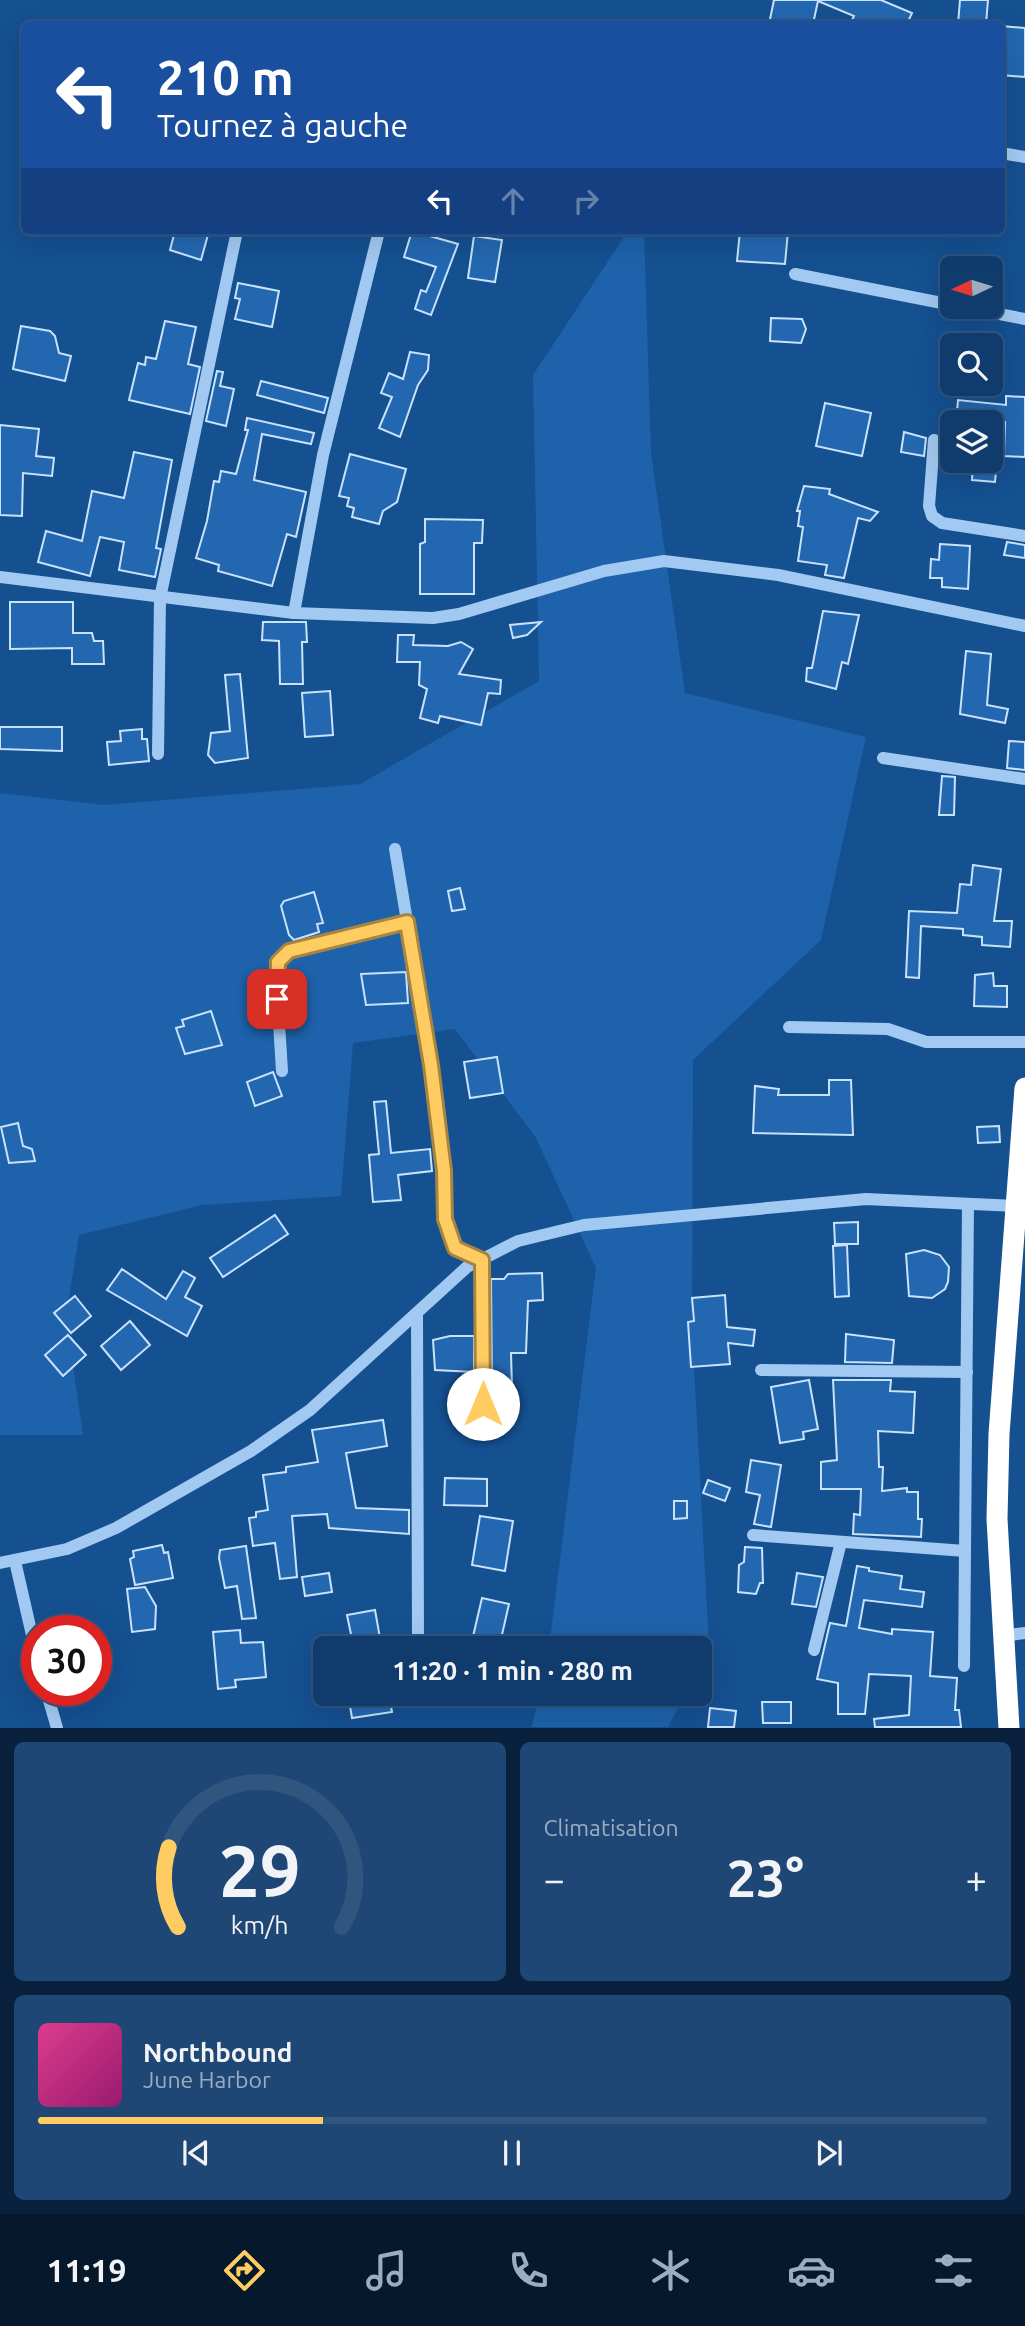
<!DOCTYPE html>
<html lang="fr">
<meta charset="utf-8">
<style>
:root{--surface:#103c6d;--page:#1e4775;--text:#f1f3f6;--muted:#9cadc2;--line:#305680;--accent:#ffcc62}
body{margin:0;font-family:Ubuntu,sans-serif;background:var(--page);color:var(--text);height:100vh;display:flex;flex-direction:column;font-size:26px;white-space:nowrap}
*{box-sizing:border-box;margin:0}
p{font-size:23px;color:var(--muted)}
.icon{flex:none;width:38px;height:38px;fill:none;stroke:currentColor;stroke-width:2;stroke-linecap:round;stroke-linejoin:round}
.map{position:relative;height:1728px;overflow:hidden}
.details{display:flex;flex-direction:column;gap:14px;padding:14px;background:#09213c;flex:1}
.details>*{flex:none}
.top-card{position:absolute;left:21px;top:21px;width:984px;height:214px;border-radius:10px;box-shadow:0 7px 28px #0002,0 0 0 2px var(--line);background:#1a4fa0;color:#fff;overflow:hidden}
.needle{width:46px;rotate:266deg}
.tools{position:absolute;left:940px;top:256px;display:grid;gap:14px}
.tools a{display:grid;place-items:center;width:63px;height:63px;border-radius:10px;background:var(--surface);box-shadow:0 7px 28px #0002,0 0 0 2px var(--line);font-size:35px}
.speed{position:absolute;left:21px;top:1615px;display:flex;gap:14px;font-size:35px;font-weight:700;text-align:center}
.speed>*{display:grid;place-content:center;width:91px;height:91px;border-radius:50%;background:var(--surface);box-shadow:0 7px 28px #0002,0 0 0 2px var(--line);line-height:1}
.speed .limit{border:10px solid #d22;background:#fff;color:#111}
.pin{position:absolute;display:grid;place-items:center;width:60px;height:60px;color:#fff;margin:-30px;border-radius:14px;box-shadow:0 4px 10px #0006}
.me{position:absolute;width:77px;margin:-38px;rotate:0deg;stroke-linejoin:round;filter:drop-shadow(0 0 5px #0008)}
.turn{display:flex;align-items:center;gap:24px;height:147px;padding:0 21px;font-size:32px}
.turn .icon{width:91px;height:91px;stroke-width:2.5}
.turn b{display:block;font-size:49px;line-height:60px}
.lanes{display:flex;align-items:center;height:66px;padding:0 21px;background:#0003;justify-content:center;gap:35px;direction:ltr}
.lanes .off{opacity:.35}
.big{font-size:52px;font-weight:700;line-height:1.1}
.details .card{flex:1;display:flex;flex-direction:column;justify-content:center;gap:10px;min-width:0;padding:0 24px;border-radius:10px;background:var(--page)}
.details .dial{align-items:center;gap:0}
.dial svg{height:182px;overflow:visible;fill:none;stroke:var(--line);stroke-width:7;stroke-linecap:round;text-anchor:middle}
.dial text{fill:var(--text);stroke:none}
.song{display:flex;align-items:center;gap:21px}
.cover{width:84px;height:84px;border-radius:10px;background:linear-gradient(135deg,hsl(330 70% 55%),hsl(320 70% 35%))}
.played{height:7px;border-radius:4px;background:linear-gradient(90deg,var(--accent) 30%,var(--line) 30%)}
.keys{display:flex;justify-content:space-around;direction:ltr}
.heat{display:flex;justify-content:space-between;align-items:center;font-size:38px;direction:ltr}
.details .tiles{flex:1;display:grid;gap:14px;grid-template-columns:1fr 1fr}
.card:last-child{grid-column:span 2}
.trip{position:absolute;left:313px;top:1636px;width:399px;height:70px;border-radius:10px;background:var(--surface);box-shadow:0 7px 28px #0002,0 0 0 2px var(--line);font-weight:700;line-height:70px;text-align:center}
.tabs{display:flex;height:112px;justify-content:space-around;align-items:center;background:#06182c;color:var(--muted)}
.tabs .icon{width:49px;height:49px}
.tabs .on{color:var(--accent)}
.tabs b{font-size:32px;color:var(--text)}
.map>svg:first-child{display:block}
</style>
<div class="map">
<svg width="1025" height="1728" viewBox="0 0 1025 1728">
<rect width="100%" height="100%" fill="#155091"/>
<g fill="#1d62ab">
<path d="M628,231H644L651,453L685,693L866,737L821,940L693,1060L692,1328L709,1646L700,1664V1648H549L596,1268L536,1138L455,1029L353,1043L341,1196L203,1205L79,1235L66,1317L83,1435H0V793L104,805L360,784L539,681L533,375Z"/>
<path d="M539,1694H685L668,1727H532Z"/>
</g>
<g fill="#2367b0" stroke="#c9e2fc" stroke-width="2">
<path d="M774,0H881L912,13L907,24H850L854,16L818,1L813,24H769Z"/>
<path d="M960,0H988L986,24H958Z"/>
<path d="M1001,26L1025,28V77L1001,75Z"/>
<path d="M175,231H209L201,260L170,250Z"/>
<path d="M412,231L458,244L431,315L415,309L421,290L426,292L436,267L404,257Z"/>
<path d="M740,231H788L785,264L737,261Z"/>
<path d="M474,236L502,240L495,282L468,278Z"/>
<path d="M238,283L279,291L272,327L235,319L240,299L235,298Z"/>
<path d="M771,318L802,319L806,329L801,343L770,341Z"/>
<path d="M165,321L196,327L188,364L200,367L190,414L129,400L138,363L145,365L146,357L156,359Z"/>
<path d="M21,326L50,331L55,336L59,353L71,356L65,381L13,369Z"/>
<path d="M410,352L429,355L428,370L418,385L400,437L379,428L392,397L381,393L389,373L403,379Z"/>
<path d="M217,371L223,372L220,386L234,389L226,426L206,421Z"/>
<path d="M261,381L328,398L324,413L257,395Z"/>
<path d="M1006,396L1025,397V457L1004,456L1005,422H956L958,400L1006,405Z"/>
<path d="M825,403L871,413L862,456L816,446Z"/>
<path d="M247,418L314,433L311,444L262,434L254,480L306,492L296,537L287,534L272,586L218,571L219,565L196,558L207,521L214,481L219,482L221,471L236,474L248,430H245Z"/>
<path d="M0,425L39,429L36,456L54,458L52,476L23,473L22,516L0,515Z"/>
<path d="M904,432L926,438L924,456L901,452Z"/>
<path d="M134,452L172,460L156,548L161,549L155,577L119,570L124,542L100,537L90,576L38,562L46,531L82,541L92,491L124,498Z"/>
<path d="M350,454L406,469L397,502L383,511L379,524L352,517L354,508L347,506L349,498L339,496Z"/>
<path d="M973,460H997L995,482L972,480Z"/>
<path d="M804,486L830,489L829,494L878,512L870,521L858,518L844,578L825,575L827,565L798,561L803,527L798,526L800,511H797Z"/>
<path d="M425,519L483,520L482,543H474V594H420V544L425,542Z"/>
<path d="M1007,542L1025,545V558L1004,555Z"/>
<path d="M940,544L970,546L968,589L942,587V578H930L931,559L939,560Z"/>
<path d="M10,602H73V633H92L94,641H103L104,664H72V648L10,649Z"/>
<path d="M823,611L859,615L848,664L842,662L836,689L806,681L807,668H812Z"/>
<path d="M263,622H306L307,642H302L303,684H280L279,641L262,640Z"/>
<path d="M541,622L527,635L513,638L510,625Z"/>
<path d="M398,635H414L413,645L448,646L461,642L473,649L459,674L501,680L500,694L488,693L481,725L440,716L438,723L420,718L427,689L419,685L420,662H397Z"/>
<path d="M966,651L991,654L987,705L1008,709L1005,723L960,714Z"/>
<path d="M240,674L248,758L215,763L208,755L211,733L230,731L225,675Z"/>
<path d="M330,691L333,735L305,737L302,693Z"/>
<path d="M0,727H62V751L0,749Z"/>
<path d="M142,729V739H147L149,761L109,765L107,742L121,741L120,731Z"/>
<path d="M1009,741L1025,742V770L1007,768Z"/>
<path d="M942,776L955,777L954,815H939Z"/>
<path d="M973,865L1001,869L994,921H1012L1010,947L982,945V937L963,935V929L921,926L919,978L906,977L909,911L957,913L960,884L971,885Z"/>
<path d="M460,888L465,909L452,911L448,891Z"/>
<path d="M314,892L323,923L317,924L319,932L294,940L289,935L281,906L284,901Z"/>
<path d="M406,972L408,1003L366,1005L361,974Z"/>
<path d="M993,973L994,986H1007V1007L974,1006L975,975Z"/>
<path d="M211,1011L222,1045L185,1054L176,1028L184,1026L182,1020Z"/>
<path d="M497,1057L503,1093L470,1098L464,1062Z"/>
<path d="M273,1072L282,1096L255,1106L247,1082Z"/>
<path d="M829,1080H851L853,1135L753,1133L755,1086L779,1089L778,1095H829Z"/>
<path d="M386,1101L391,1153L430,1149L432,1171L398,1175L401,1200L373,1202L369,1155L379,1154L374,1102Z"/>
<path d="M18,1123L23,1146L32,1149L35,1161L9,1163L1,1127Z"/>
<path d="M999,1126L1000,1142L978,1143L977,1127Z"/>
<path d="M275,1215L288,1234L223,1277L210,1258Z"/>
<path d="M858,1222V1244H835L834,1223Z"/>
<path d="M847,1245L849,1296L835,1297L833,1246Z"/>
<path d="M924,1250L940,1255L949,1267L948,1282L945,1289L932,1298L909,1296L906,1254Z"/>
<path d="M122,1269L166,1299L183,1271L195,1278L185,1297L202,1306L187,1336L107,1290Z"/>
<path d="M542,1273L543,1300L528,1301L526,1353H511L512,1388H492L491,1279H504L508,1274Z"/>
<path d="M725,1295L727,1327L755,1330L753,1346L728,1343L730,1364L691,1367L688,1322L694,1321L692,1298Z"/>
<path d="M75,1296L91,1316L71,1333L54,1313Z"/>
<path d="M130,1321L150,1345L121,1370L101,1346Z"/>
<path d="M846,1334L894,1340L892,1363L845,1362Z"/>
<path d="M68,1335L86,1355L63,1376L45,1355Z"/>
<path d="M450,1336H474V1372L435,1370L433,1340Z"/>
<path d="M809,1380L818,1429L803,1432L804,1439L780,1443L771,1387Z"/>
<path d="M833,1380H891L890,1391L915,1392L913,1433L878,1431L879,1467H883L882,1491L907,1488V1492H918V1519H922L921,1537L853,1534L854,1514L860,1515L861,1489H821V1462L837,1460Z"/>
<path d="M383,1420L387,1446L346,1453L356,1508L409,1510V1534L329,1528L327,1514L292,1516L297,1577L280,1579L275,1543L253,1546L249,1518L256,1517V1512L268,1510L263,1475L286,1472V1467L318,1462L312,1430Z"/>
<path d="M751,1460L781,1465L771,1527L754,1524L760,1495L746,1492Z"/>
<path d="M445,1478L487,1479V1506L444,1505Z"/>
<path d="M708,1480L730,1488L725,1501L703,1493Z"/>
<path d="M674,1501H687V1518L674,1519Z"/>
<path d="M480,1516L513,1521L505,1571L472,1565Z"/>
<path d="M162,1545L164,1553L168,1552L173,1578L135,1585L130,1559L134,1557L133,1551Z"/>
<path d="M246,1546L256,1618L242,1619L237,1586L225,1588L219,1558L220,1550Z"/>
<path d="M745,1547L762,1548L763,1583H760L756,1594L738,1592L739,1565L744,1562Z"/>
<path d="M857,1566L869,1568V1571L902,1576L900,1589L924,1592L922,1607L864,1600L859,1628L892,1634V1629L933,1632L930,1676L957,1678L955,1710H959L961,1727H875L874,1719L909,1715L911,1676L869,1674L865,1714H838V1683L817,1679L830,1623L846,1626Z"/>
<path d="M329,1573L332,1592L305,1596L302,1577Z"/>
<path d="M797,1573L823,1577L816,1607L792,1604Z"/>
<path d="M145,1587L156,1606L155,1629L132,1632L127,1589Z"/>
<path d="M482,1598L509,1604L499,1648L471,1645Z"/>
<path d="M375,1610L380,1638L353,1644L347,1615Z"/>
<path d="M240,1630L241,1643L263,1642L266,1677L235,1680L236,1687L218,1689L213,1632Z"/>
<path d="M348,1694H389L392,1712L352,1718Z"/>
<path d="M762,1702H791V1723H763Z"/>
<path d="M710,1708L736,1711L734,1727H708Z"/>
</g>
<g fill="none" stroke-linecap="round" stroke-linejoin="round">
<g stroke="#a2c9f1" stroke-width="12">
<path d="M1001,153L1025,157"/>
<path d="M795,274L952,305"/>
<path d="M958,306L1025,319"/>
<path d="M934,440L929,506L932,516L942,523L1025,536"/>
<path d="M0,577L294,613L433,618L459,614L604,571L664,561L778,575L1025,626"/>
<path d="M294,613L323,455L379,231"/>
<path d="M158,754L160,598L237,231"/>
<path d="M883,758L1025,779"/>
<path d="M395,849L431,1065L444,1171L445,1219L455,1248L482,1260L483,1404"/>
<path d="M789,1027L888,1029L926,1042H1025"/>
<path d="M282,1071L276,975L278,962L289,952L407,922"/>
<path d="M417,1314L418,1640"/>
<path d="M761,1370L967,1372"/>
<path d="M753,1535L965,1551"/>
<path d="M15,1561L37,1657"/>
<path d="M0,1563L67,1549L116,1528L251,1451L310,1410L467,1267L518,1241L584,1225L866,1199L1016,1206"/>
<path d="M1002,1636L1025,1633"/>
<path d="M814,1650L841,1542"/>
<path d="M964,1666L968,1204"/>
<path d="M46,1690L57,1728"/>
</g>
<path stroke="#fff" stroke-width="21" d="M1009,1728L997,1519L999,1434L1025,1088"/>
</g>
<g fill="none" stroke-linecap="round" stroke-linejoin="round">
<defs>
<path id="route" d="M277,999L278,962L289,951L407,922L431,1065L444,1171L445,1219L455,1248L482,1260L483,1404"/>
</defs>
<use href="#route" stroke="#a68540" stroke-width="18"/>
<use href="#route" stroke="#ffcc62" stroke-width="12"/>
</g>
</svg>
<div class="tools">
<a><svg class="needle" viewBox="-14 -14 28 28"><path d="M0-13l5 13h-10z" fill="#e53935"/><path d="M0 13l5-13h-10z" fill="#9cadc2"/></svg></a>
<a><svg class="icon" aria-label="search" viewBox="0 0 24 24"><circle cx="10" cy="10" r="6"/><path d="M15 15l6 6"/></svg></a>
<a><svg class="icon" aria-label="layers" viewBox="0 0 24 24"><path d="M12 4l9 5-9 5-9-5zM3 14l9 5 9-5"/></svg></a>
</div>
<div class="speed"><div class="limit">30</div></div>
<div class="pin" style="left:277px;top:999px;background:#d93025"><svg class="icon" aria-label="arrive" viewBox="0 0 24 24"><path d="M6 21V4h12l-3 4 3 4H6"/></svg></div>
<svg class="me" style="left:483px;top:1404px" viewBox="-20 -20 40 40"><circle r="19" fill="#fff"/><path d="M0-13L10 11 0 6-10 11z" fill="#ffcc62"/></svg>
<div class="trip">11:20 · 1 min · 280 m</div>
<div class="top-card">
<div class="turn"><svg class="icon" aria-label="left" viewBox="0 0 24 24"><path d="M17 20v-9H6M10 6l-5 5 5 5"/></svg><div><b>210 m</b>Tournez à gauche</div></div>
<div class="lanes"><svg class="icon" aria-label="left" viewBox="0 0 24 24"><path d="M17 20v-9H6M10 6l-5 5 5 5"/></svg><svg class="icon off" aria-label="ahead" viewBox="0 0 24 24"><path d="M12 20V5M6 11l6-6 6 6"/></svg><svg class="icon off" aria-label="right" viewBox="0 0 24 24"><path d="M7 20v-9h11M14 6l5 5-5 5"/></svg></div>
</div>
</div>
<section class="details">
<div class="tiles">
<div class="card dial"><svg viewBox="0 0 100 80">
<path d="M14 69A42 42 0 1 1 86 69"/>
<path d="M14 69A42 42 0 0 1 10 34" stroke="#ffcc62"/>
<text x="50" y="56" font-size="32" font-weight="700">29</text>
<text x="50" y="72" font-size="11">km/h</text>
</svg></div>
<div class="card"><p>Climatisation</p>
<div class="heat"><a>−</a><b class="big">23°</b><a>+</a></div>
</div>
<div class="card">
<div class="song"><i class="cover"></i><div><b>Northbound</b><p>June Harbor</p></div></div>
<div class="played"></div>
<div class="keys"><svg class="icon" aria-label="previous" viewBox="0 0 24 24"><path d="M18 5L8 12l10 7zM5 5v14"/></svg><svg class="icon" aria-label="pause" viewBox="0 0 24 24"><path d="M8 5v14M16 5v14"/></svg><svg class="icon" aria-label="next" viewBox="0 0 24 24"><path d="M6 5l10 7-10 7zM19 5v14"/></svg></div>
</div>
</div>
</section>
<nav class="tabs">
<b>11:19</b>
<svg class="icon on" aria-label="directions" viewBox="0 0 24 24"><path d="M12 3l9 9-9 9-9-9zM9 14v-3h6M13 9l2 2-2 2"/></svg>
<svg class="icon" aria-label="music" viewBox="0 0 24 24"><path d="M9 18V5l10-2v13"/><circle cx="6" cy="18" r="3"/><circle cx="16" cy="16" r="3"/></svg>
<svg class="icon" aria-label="phone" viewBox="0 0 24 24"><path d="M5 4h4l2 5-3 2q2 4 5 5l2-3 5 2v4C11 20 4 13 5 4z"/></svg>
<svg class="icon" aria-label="climate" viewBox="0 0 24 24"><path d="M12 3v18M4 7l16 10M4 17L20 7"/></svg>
<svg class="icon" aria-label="car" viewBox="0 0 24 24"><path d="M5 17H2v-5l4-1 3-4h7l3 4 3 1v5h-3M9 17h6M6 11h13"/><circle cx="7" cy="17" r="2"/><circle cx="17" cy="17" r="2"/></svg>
<svg class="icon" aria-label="filters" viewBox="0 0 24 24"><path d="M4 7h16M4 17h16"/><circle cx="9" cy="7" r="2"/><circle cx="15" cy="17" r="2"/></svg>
</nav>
